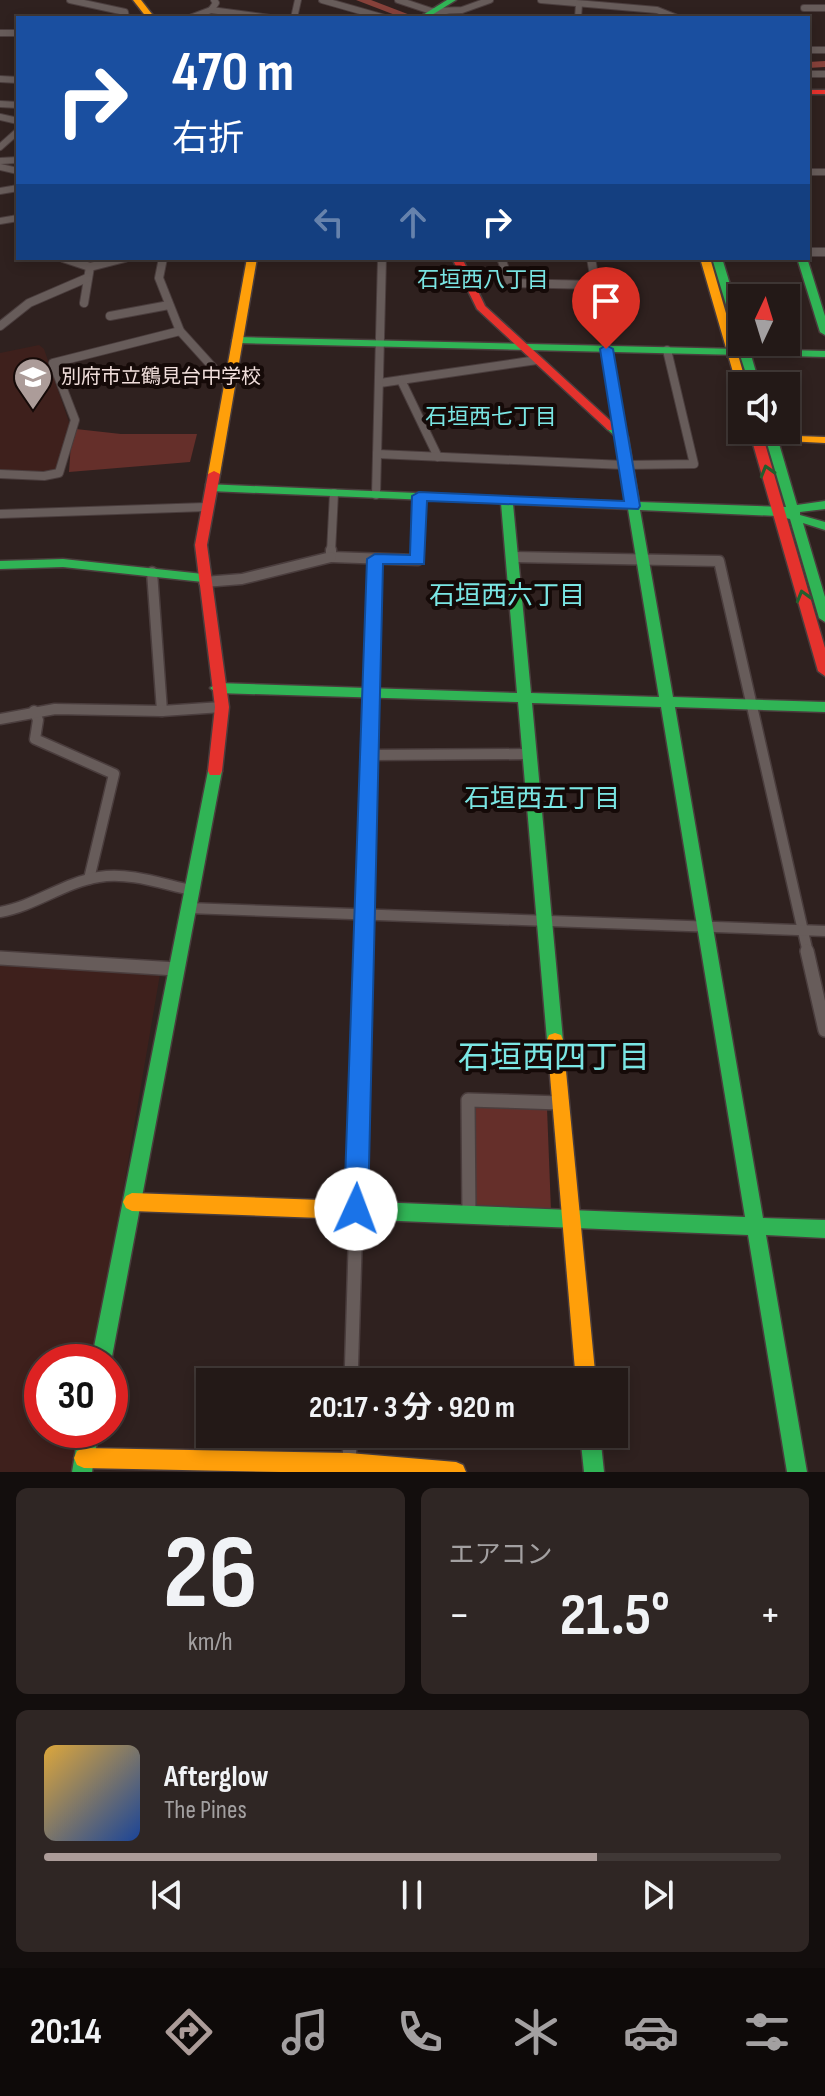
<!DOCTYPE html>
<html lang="ja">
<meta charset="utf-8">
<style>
:root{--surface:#231917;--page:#2f2624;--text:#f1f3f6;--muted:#a3a0a1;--line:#403836;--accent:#ac9c99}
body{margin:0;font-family:"Sofia Sans Condensed","Noto Sans JP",sans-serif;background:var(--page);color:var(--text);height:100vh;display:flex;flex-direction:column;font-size:30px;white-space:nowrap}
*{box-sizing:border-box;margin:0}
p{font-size:26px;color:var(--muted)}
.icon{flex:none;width:44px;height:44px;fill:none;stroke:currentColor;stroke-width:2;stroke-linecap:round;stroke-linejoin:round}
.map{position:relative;height:1472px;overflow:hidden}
.drawer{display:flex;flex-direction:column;gap:16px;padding:16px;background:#130e0d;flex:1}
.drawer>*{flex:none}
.hud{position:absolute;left:16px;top:16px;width:794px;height:244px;border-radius:0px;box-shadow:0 4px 12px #0003,0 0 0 2px var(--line);background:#1a4fa0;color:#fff;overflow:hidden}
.needle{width:52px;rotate:4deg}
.tools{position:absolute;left:728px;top:284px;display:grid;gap:16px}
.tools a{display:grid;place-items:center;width:72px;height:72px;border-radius:0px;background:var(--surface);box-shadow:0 4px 12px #0003,0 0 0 2px var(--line);font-size:40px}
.speed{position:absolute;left:24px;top:1344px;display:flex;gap:16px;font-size:40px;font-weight:700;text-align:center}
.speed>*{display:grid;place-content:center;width:104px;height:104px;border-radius:50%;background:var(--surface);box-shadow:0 4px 12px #0003,0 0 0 2px var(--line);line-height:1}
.speed .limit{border:12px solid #d22;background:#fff;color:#111}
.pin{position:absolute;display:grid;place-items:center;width:68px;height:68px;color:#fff;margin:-82px -34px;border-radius:50% 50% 50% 0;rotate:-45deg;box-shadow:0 0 8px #0007}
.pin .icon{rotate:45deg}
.me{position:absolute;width:88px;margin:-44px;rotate:2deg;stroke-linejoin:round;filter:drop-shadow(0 0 6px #0008)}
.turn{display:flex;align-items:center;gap:28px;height:168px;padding:0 24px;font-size:36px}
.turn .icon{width:104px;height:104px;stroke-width:2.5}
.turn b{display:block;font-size:56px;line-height:68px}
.lanes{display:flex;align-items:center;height:76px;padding:0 24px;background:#0003;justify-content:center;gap:40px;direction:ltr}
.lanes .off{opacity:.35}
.big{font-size:60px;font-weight:700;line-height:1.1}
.drawer .widget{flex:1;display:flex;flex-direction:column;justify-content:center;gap:12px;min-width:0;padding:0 28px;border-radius:12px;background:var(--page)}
.drawer .dial{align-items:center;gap:0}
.dial b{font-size:104px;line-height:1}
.song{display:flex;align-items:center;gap:24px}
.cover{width:96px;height:96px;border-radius:12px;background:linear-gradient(135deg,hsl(40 70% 55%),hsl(220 70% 35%))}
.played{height:8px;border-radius:4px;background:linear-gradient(90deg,var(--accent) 75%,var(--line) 75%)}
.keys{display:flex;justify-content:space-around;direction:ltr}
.heat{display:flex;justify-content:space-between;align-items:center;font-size:44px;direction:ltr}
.drawer .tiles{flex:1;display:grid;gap:16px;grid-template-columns:1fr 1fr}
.widget:last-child{grid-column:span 2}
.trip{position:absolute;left:196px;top:1368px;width:432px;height:80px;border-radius:0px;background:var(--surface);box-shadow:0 4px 12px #0003,0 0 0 2px var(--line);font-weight:700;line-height:80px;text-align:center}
.tab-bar{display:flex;height:128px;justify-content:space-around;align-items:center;background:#0e0a09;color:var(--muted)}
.tab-bar .icon{width:56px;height:56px}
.tab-bar .selected{color:var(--accent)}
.tab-bar b{font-size:36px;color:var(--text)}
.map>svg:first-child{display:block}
</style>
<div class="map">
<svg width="825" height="1472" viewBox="0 0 825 1472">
<rect width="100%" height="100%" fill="#2f211f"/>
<g fill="#3e201c">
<path d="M39,345L44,349L70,425L57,473H0V353Z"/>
<path d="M0,963L160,974L94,1362H42V1430H82L75,1472H0Z"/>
</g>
<g fill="#652f2a">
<path d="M76,429L121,434H197L190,462L69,472L71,443Z"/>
<path d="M472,1106L547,1108L551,1211L472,1209Z"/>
</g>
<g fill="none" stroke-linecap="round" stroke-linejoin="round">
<g fill="#86413a" fill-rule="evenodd">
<path d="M356,0H371L418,18H403Z"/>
<path d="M825,61V67L808,68V62Z"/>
</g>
<defs>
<g id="street-far3">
<path d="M70,0L125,12L126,18"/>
<path d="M322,0L385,18"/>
<path d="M398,0L452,18"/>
<path d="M541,0L657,10L677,18"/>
<path d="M804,8H825"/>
<path d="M211,10L270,18"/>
<path d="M434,11L462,10L490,0"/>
<path d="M190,18L211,10L216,3L214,0"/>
<path d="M294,18L298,0"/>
<path d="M578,18L579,4"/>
<path d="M0,33H18"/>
<path d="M808,50H825"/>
<path d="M808,74H825"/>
<path d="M0,79L18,80"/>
<path d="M0,104L18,105"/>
<path d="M0,117L18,121"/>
<path d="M0,147L18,131"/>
<path d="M0,161L18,160"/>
<path d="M0,167L18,171"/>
<path d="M808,172H825"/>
<path d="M0,191L18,188"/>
<path d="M0,221L18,218"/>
</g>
<g id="street-far2">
<path d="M808,252H825"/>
<path d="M63,258L90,267"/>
<path d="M163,258L159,278L180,331L228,384"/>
<path d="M501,258L510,283L595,285"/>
<path d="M591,258L622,437"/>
<path d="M84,303L90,267L125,258"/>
<path d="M110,316L169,305"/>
<path d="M0,326L29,303L87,278"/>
<path d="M401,380L438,457"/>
<path d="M380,383L537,360"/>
<path d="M377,454L624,465L694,464L667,350"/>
<path d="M0,474L44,476L59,473L75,420L53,363L180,331"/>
<path d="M376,495L382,258"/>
<path d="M0,514L206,507"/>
<path d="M331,552L334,493"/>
<path d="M418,552L419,496"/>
</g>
<g id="street-far1">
<path d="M331,550V557L418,560V550"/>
<path d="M513,557L719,561L808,953"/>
<path d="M152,572L162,711"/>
<path d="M204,582L242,579L331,557"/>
<path d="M34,711L38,720L35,739L114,774L89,879"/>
<path d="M0,719L55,709L162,711L222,707"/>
<path d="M370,755L529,754"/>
<path d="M188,908L825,931"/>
<path d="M0,912C35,906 65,882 99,877C130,872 162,884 191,890"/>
<path d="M364,953L375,559"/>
</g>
<g id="street">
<path d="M807,951L825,1030"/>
<path d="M0,958L176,969"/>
<path d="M469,1215L468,1100L560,1103"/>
<path d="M351,1382L364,951"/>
<path d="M349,1472L350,1434"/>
</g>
<g id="fast">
<path d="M447,0H456L427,18H418Z"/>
<path d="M712,258H722L742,324V342H747L745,343L749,349L825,351V357L751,355L760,386H750L740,355L237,343L232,340L237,337L739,349L740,344L737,341Z"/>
<path d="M797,258H807L825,316V335L820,332Z"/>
<path d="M612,425L628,437L639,502L786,507L763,430H775L797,505L825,501V509L800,512V515L825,522V530L803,523L825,597V622L819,618L790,519L778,516L640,510L673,697L825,702V712L675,707L763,1218L825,1220V1238L766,1235L807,1472H787L748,1235L375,1220L369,1217L366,1211L369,1205L375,1202L745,1217L661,707L532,703L563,1040L561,1045L555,1047L549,1045L547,1040L518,702L217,693L210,688L217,683L517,693L501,503L210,491L206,490V484L627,502L617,438L606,428ZM513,504L628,509L659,697L531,693Z"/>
<path d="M63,559L203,574L209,578L203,582L63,567L0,569V561Z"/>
<path d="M215,766L220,767L222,771L111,1362L110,1364V1362H91L208,771L210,767Z"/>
<path d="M79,1430H99L92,1472H72Z"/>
<path d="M580,1434H600L604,1472H584Z"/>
</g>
<g id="slow">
<path d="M133,0H141L155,18H147Z"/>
<path d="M247,258H257L220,474L214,477L208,474Z"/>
<path d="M700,258H710L747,386H742V389L737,386Z"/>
<path d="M771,435L825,437V443L767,440V436Z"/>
<path d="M555,1033L561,1035L563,1040L596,1382H576L547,1040L549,1035Z"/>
<path d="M132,1193L375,1202L381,1205L384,1211L381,1217L375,1220L132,1211L126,1208L123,1202L126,1196Z"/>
<path d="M84,1448L349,1453L456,1462L463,1465L466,1472H282L84,1468L77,1465L74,1458L77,1451Z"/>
</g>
<g id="jam">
<rect x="808" y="90" width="17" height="4"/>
<path d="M452,258H462L485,306L616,426V430H608L477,309Z"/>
<path d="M749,430H761L825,648V676L818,671Z"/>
<path d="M214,471L220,474L207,545L229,707L222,771L220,775H210L208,771L215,707L195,545L208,474Z"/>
</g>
</defs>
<use href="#street-far3" stroke="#4a3d3d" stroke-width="8"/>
<use href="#street-far2" stroke="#4a3d3d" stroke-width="10"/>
<use href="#street-far1" stroke="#4a3d3d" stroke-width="13"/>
<use href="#street" stroke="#4a3d3d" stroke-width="16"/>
<use href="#fast" stroke="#4a3d3d" stroke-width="3"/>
<use href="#slow" stroke="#4a3d3d" stroke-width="3"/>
<use href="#jam" stroke="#4a3d3d" stroke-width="3"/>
<use href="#street-far3" stroke="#675c5a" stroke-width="6"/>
<use href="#street-far2" stroke="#675c5a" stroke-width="8"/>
<use href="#street-far1" stroke="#675c5a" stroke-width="10"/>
<use href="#street" stroke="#675c5a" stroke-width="13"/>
<use href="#fast" fill="#30b455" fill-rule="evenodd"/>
<use href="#slow" fill="#ff9f0a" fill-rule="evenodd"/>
<use href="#jam" fill="#e5322d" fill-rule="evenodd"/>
</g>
<defs><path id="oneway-chevron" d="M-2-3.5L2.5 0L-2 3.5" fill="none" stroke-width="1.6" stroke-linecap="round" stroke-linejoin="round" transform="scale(2)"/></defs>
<g stroke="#225f2e">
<use href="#oneway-chevron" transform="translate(767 471) rotate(-106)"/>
<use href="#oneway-chevron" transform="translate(803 596) rotate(-106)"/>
</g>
<path fill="#1a73e8" stroke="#114b97" stroke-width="2" d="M606,345L613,349L640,506L638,509L427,501L424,564H383L368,1209L365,1217L356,1220L348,1217L344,1209L367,559L375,554L410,555L412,496L419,492L624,501L600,349Z"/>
<defs>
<symbol id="school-pin" viewBox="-11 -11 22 30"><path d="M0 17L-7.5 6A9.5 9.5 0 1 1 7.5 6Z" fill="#ac9c99" stroke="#150a08"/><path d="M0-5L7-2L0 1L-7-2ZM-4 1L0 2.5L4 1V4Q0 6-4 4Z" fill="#fff"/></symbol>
</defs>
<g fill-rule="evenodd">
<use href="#school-pin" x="11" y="355" width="44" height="60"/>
</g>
<g text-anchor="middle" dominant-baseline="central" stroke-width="8" stroke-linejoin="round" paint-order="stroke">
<g font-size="20" fill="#f0dedb" stroke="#150a08" text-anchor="start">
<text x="61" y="377">別府市立鶴見台中学校</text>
</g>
<g font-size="22" fill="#7ae6e4" stroke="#150a08">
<text x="483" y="280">石垣西八丁目</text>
<text x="491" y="417">石垣西七丁目</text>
</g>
<g font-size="26" fill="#7ae6e4" stroke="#150a08">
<text x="507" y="596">石垣西六丁目</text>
<text x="542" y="799">石垣西五丁目</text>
</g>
<g font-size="32" fill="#7ae6e4" stroke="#150a08">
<text x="554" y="1058">石垣西四丁目</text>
</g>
</g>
</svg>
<div class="tools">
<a><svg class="needle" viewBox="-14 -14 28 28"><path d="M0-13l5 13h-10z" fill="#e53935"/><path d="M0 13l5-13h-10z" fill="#a3a0a1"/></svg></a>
<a><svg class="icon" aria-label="sound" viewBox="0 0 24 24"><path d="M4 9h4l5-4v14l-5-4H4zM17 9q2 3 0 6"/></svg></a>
</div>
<div class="speed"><div class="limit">30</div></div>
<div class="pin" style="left:606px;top:349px;background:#d93025"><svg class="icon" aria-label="arrive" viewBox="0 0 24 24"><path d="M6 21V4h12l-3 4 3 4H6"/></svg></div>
<svg class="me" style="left:356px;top:1209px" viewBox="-20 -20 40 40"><circle r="19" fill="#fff"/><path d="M0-13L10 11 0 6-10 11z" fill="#1a73e8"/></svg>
<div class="trip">20:17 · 3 分 · 920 m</div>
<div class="hud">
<div class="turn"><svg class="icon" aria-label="right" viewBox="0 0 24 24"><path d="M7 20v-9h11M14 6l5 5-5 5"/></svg><div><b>470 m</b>右折</div></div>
<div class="lanes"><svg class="icon off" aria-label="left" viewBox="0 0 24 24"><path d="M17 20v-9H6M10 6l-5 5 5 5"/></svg><svg class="icon off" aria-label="ahead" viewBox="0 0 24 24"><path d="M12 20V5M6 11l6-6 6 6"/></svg><svg class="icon" aria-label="right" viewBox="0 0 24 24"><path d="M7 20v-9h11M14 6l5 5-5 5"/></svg></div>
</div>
</div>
<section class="drawer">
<div class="tiles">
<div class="widget dial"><b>26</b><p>km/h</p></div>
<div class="widget"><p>エアコン</p>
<div class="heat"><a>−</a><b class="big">21.5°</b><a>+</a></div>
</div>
<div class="widget">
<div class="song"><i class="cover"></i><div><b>Afterglow</b><p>The Pines</p></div></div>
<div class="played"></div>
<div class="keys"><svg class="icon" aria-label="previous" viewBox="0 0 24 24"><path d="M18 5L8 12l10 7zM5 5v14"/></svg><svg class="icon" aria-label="pause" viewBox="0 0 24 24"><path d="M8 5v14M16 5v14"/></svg><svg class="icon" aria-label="next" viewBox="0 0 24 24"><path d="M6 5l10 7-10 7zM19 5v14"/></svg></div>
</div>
</div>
</section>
<nav class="tab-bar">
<b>20:14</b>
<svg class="icon selected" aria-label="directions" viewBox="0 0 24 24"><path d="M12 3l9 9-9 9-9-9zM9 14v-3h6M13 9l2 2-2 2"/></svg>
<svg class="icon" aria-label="music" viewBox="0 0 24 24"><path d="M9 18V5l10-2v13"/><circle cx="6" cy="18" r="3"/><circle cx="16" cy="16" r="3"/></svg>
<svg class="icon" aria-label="phone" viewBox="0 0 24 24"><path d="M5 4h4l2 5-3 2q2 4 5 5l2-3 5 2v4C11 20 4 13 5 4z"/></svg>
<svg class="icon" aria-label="climate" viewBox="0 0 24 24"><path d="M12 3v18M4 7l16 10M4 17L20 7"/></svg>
<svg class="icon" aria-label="car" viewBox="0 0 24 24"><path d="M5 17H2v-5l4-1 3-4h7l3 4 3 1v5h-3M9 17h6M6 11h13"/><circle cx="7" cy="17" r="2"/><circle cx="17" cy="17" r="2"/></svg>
<svg class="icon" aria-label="filters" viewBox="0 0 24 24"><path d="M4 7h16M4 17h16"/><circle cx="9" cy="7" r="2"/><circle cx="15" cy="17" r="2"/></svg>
</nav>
